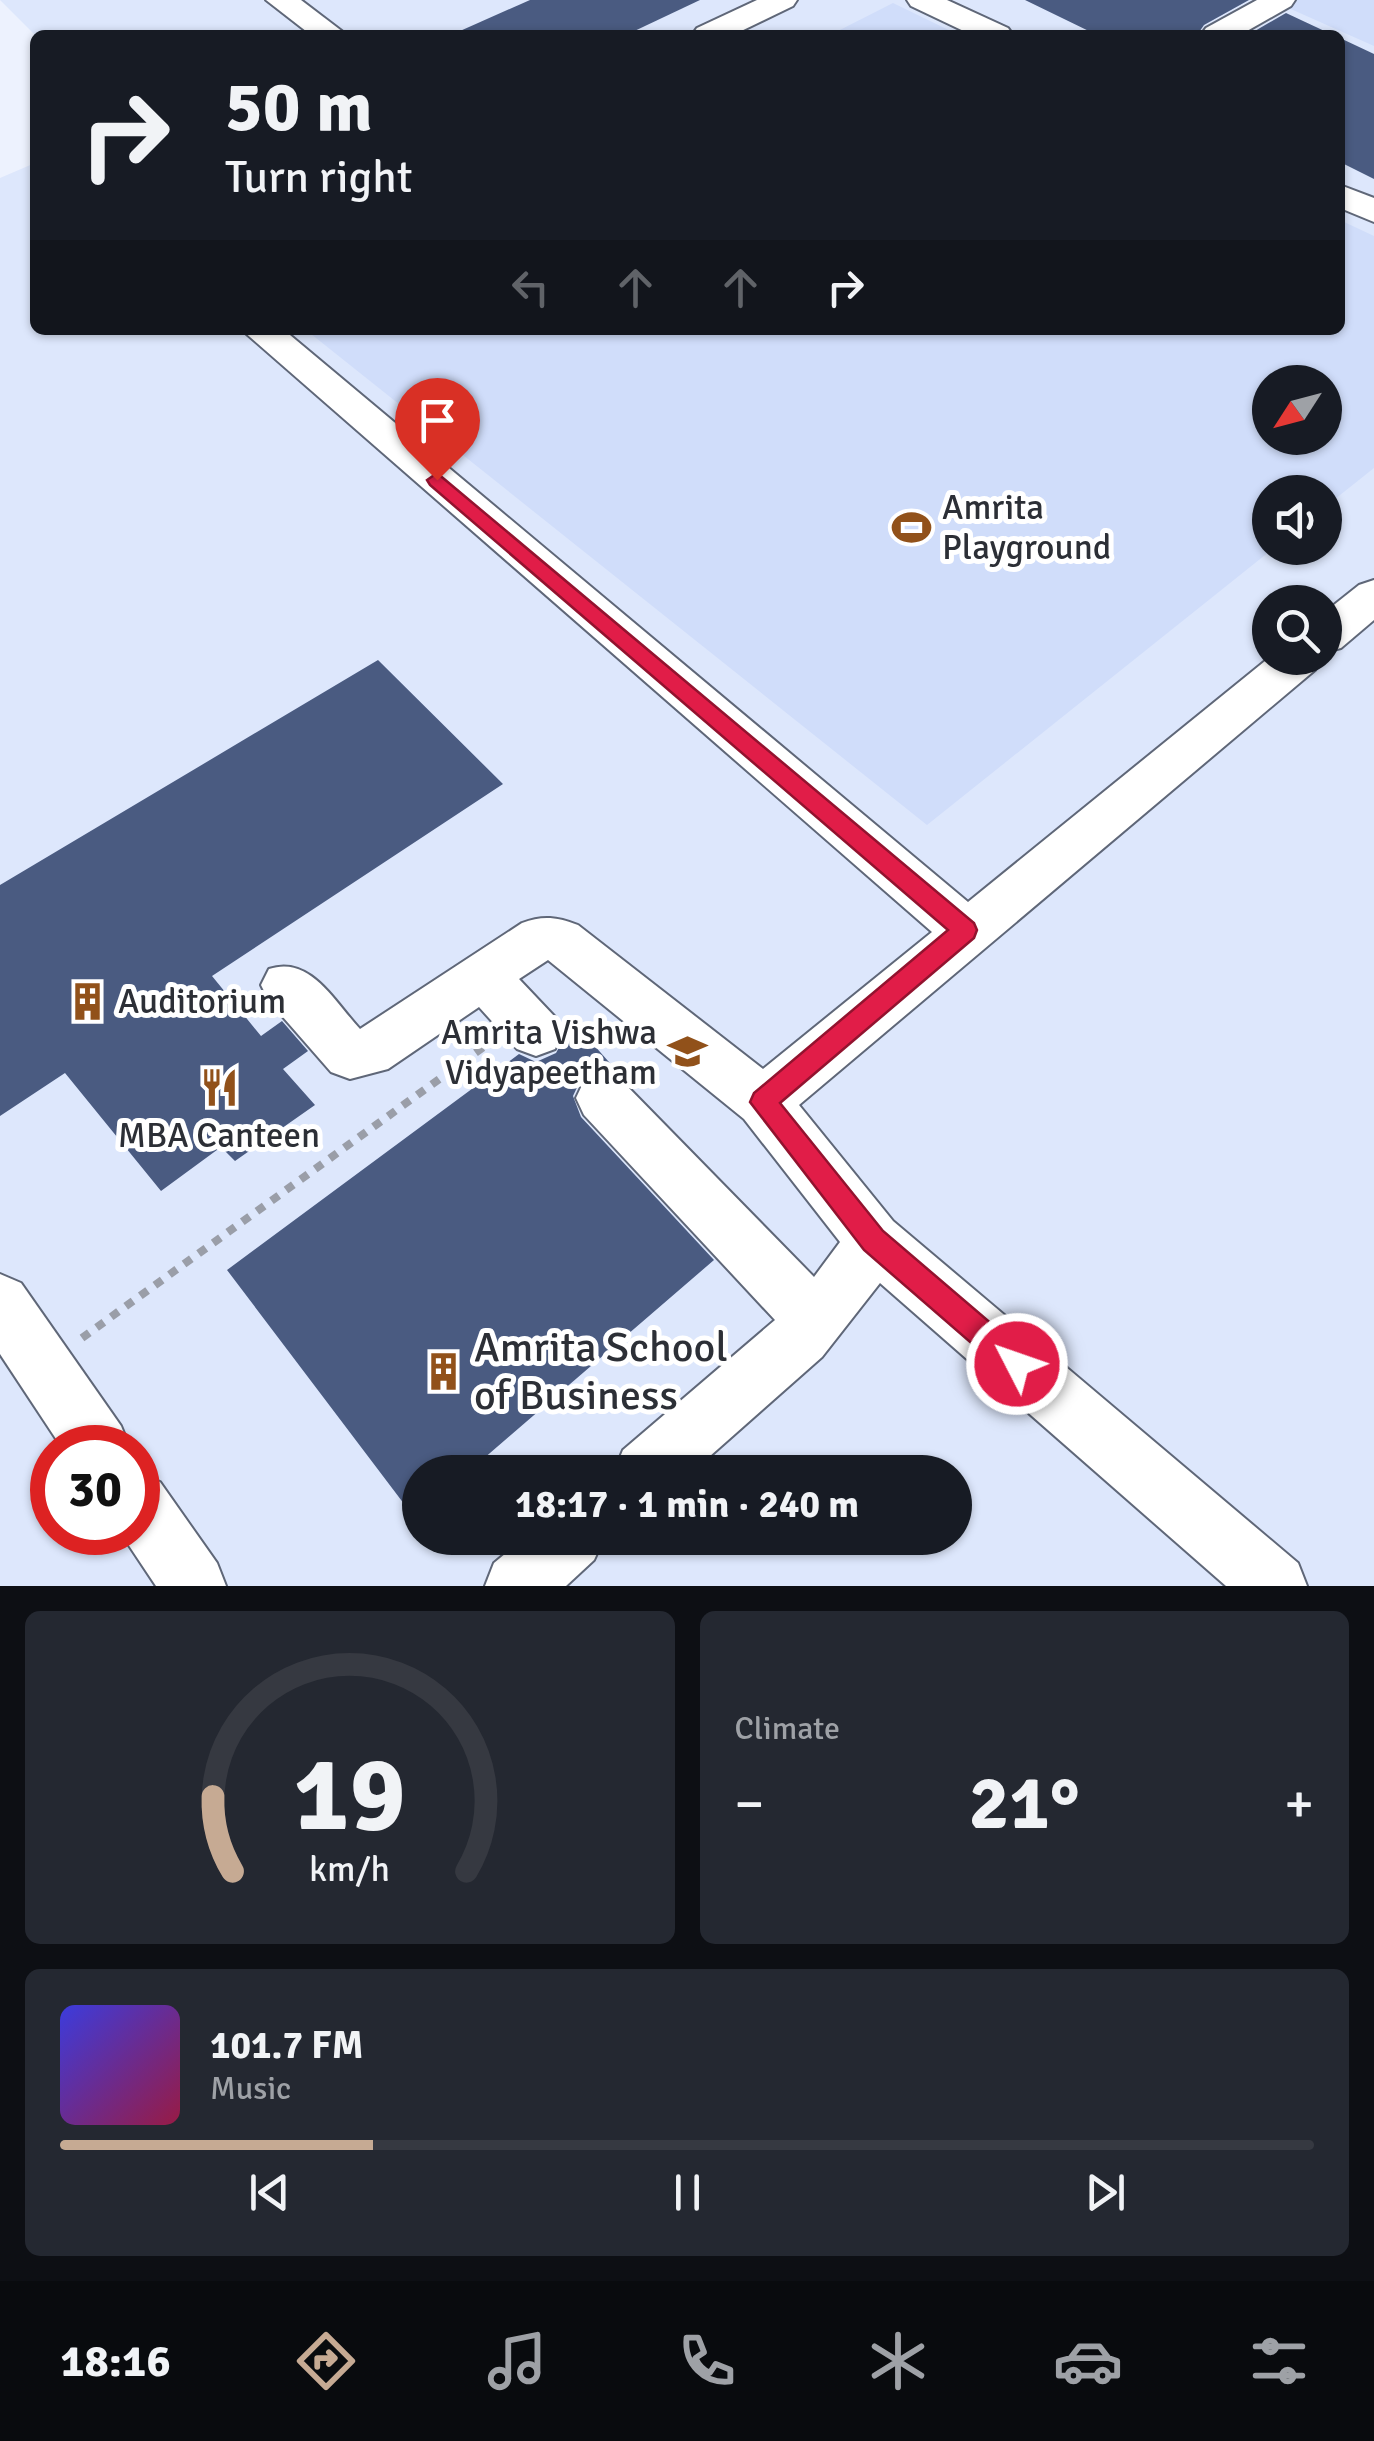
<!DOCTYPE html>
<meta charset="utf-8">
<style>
:root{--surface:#171b24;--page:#242831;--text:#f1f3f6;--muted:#9ea1a6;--line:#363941;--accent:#c6aa93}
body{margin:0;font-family:Signika,sans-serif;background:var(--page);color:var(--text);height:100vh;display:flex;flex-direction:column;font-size:38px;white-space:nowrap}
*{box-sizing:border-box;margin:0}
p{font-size:32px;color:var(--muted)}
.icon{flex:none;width:55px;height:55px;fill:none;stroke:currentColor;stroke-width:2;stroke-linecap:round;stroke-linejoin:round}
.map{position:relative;height:1586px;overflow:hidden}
.drawer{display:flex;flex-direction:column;gap:25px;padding:25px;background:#0d0f14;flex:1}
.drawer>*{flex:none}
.guide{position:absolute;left:30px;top:30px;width:1315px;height:305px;border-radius:15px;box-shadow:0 2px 8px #0004;background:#171b24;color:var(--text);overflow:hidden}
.needle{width:65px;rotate:234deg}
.fabs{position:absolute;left:1252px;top:365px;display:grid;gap:20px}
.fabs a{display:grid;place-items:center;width:90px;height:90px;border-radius:50%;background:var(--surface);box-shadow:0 2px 8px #0004;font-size:50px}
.speed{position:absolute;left:30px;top:1425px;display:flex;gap:20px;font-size:50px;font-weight:700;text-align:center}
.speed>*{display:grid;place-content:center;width:130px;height:130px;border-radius:50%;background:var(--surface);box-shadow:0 2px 8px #0004;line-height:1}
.speed .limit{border:15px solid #d22;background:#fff;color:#111}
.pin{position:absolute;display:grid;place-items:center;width:85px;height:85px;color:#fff;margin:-102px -42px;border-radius:50% 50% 50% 0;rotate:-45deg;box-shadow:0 0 10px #0007}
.pin .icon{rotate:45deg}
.me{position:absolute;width:110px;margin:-55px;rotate:311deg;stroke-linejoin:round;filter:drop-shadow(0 0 8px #0008)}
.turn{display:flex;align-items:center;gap:35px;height:210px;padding:0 30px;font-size:45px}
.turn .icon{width:130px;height:130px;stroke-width:2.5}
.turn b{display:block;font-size:70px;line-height:85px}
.lanes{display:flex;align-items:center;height:95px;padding:0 30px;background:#0003;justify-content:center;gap:50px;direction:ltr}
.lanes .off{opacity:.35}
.big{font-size:75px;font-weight:800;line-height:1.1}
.drawer .card{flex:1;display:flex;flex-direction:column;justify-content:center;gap:15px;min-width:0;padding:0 35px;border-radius:15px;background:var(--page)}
.drawer .dial{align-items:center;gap:0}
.dial svg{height:260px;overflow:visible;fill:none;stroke:var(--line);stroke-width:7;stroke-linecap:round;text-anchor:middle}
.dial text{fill:var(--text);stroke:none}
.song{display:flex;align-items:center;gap:30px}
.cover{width:120px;height:120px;border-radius:15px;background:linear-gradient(135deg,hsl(240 70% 55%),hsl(340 70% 35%))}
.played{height:10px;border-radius:5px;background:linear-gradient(90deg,var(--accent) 25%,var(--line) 25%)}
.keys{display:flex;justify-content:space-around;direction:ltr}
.heat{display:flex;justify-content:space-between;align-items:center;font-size:55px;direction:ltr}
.drawer .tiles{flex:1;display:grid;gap:25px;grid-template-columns:1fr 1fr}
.card:last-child{grid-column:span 2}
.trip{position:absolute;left:402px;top:1455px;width:570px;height:100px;border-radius:50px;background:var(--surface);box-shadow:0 2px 8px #0004;font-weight:800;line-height:100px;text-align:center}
.dock{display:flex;height:160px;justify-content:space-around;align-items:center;background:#090b0e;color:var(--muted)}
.dock .icon{width:70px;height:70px}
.dock .current{color:var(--accent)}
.dock b{font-size:45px;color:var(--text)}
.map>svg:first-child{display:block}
</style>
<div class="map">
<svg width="1374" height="1586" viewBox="0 0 1374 1586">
<rect width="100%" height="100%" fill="#edf2fe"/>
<path fill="#dde7fc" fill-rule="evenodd" d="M0,0H1374V1586H0V178L35,163V330H1340V35H35ZM1270,382H1325V438H1270ZM1270,492H1325V548H1270ZM1270,602H1325V658H1270ZM52,1448H138V1532H52ZM420,1472H955V1538H420Z"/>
<g fill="#d0ddfa" fill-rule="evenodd">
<path d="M1294,0H1374V46L1284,6Z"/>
<path d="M893,3L959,35H830Z"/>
<path d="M1340,220L1374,236V468L1325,507V492H1270V548H1274L927,825L306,330H1340ZM1270,382H1325V438H1270Z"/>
</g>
<g fill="#4a5b81">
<path d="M530,0H700L626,35H451Z"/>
<path d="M1025,0H1249L1204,25L1197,35H1097Z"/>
<path d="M1286,13L1333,35H1248Z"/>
<path d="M1340,38L1374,54V179L1340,162Z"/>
<path d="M378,660L503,784L212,976L261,1036L282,1021L308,1051L283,1069L315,1105L235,1161L221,1147L161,1191L65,1073L0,1116V885Z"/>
<path d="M578,1027L616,1070L612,1073L602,1070L581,1079L573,1096L581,1117L714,1260L468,1472H420V1525L227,1270L519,1054L536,1062L556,1053L563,1040Z"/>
</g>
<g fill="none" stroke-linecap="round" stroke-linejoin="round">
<defs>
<g id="minor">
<path d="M266,0H301L347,35H311Z"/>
<path d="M757,0H797L793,6L733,35H692L697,28Z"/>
<path d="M907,0H947L1008,28L1013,35H972L911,6Z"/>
<path d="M1257,0H1295L1291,6L1240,35H1201L1206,28Z"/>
<path d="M1340,185L1374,198V222L1340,208Z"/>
<path d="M242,330H284L968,902L1270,657L1321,658L1315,670L799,1105L893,1221L1298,1563L1307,1586H1226L880,1283L822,1357L692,1472H614L623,1450L775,1320L584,1115L576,1098L584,1081L603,1073L622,1081L814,1277L840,1242L744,1119L548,960L519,979L555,1017L562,1033L555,1049L536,1056L517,1049L479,1007L388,1069L350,1079L331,1072L269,1001L261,985L269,969C310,955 334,1001 360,1029L522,923C543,915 557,917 578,925L763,1069L932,932Z"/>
<path d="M1374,580V620L1341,648L1325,652V612L1359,585Z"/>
<path d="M0,1274L21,1283L121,1426L130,1448H62L0,1354Z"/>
<path d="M138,1473L160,1482L217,1563L226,1586H156L120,1532H138Z"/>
<path d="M524,1538H604L594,1560L566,1586H485L494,1563Z"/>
</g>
</defs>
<use href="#minor" stroke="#5f6778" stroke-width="4"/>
<path stroke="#9a9ea8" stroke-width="8" stroke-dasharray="9 9" stroke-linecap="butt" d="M82,1338L489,1043"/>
<use href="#minor" fill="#fff" fill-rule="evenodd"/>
</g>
<path fill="#e11d48" stroke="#92132f" stroke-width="2.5" d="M437,473L974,923L977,930L974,938L780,1103L883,1231L1027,1354L1031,1364L1027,1374L1017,1378L1007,1374L864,1250L750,1102L754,1093L948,930L430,485L427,480Z"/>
<defs>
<symbol id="stadium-bare" viewBox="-9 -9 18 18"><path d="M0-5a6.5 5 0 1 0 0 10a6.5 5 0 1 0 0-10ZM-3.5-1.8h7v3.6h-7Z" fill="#91511a" stroke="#fff" stroke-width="2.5" paint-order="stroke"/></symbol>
<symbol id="building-bare" viewBox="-9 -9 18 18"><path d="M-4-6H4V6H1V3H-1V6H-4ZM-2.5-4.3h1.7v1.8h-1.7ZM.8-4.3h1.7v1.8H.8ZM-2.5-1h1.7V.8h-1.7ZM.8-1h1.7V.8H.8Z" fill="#91511a" stroke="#fff" stroke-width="2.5" paint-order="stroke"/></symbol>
<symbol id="university-bare" viewBox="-9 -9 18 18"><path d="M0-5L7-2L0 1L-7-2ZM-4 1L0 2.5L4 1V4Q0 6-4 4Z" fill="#91511a" stroke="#fff" stroke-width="2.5" paint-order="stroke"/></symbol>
<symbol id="restaurant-bare" viewBox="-9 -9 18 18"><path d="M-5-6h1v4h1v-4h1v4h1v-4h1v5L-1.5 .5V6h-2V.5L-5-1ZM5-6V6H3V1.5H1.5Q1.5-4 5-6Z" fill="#91511a" stroke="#fff" stroke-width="2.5" paint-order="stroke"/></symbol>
</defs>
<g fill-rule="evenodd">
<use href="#stadium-bare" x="884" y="500" width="55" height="55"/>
<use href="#building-bare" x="60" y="974" width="55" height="55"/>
<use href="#university-bare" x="660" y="1024" width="55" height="55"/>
<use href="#restaurant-bare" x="192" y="1060" width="55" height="55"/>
<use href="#building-bare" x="416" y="1344" width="55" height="55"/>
</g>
<g text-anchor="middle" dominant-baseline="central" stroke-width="10" stroke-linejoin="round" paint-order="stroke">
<g font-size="35" fill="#2c2f36" stroke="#fff" text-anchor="start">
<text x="942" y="507">Amrita<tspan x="942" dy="40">Playground</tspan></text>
<text x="118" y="1001">Auditorium</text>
<text x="657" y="1032" text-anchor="end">Amrita Vishwa<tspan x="657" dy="40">Vidyapeetham</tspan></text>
<text x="219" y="1135" text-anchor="middle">MBA Canteen</text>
</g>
<g font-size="42" fill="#2c2f36" stroke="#fff" text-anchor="start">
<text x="474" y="1347">Amrita School<tspan x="474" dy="48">of Business</tspan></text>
</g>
</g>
</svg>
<div class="fabs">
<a><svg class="needle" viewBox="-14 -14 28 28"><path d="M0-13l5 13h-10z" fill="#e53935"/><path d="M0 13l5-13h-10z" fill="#9ea1a6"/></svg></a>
<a><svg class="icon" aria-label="sound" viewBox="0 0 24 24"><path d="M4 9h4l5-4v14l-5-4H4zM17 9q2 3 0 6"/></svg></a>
<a><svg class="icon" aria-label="search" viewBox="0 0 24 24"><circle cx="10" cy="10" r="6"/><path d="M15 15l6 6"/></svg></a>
</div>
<div class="speed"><div class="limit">30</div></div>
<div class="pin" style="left:437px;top:480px;background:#d93025"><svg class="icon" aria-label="arrive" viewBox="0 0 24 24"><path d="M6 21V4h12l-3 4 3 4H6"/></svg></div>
<svg class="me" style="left:1017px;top:1364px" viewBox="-20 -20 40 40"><circle r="17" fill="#e11d48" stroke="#fff" stroke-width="3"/><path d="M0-11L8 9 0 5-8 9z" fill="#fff"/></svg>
<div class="trip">18:17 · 1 min · 240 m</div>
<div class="guide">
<div class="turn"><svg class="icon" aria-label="right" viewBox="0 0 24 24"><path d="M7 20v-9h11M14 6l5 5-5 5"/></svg><div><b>50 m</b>Turn right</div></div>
<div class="lanes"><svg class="icon off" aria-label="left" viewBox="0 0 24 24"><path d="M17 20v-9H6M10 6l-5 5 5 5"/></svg><svg class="icon off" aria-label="ahead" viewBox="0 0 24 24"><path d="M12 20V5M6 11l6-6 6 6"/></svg><svg class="icon off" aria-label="ahead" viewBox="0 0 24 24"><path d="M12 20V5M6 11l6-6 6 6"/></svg><svg class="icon" aria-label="right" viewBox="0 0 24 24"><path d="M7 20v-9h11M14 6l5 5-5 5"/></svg></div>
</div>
</div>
<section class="drawer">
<div class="tiles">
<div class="card dial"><svg viewBox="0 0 100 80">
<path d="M14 69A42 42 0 1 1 86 69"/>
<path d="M14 69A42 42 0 0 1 8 46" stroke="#c6aa93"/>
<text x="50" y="56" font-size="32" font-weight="700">19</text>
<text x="50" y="72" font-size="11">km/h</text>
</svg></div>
<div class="card"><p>Climate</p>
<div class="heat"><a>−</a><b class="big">21°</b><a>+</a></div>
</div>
<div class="card">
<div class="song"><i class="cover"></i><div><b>101.7 FM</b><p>Music</p></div></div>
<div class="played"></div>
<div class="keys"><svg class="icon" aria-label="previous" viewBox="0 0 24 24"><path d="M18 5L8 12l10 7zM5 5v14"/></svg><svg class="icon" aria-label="pause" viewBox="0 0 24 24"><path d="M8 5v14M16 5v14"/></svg><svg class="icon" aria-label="next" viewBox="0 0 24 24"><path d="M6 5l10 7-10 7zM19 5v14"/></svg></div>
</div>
</div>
</section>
<nav class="dock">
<b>18:16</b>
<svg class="icon current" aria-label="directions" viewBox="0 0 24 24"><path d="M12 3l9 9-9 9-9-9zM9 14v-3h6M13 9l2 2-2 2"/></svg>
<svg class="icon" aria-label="music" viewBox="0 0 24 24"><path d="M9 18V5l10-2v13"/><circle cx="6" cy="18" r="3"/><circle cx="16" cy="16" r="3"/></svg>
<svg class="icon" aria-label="phone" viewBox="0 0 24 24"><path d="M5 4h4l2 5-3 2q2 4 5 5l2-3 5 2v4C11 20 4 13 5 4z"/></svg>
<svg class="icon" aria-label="climate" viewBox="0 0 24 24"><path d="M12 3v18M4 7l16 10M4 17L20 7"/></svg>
<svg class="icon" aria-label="car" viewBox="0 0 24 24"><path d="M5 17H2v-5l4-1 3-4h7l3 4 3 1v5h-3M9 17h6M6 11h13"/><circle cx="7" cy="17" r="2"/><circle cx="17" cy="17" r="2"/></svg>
<svg class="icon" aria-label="filters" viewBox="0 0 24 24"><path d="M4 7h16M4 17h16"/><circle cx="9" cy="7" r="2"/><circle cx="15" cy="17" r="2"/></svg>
</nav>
